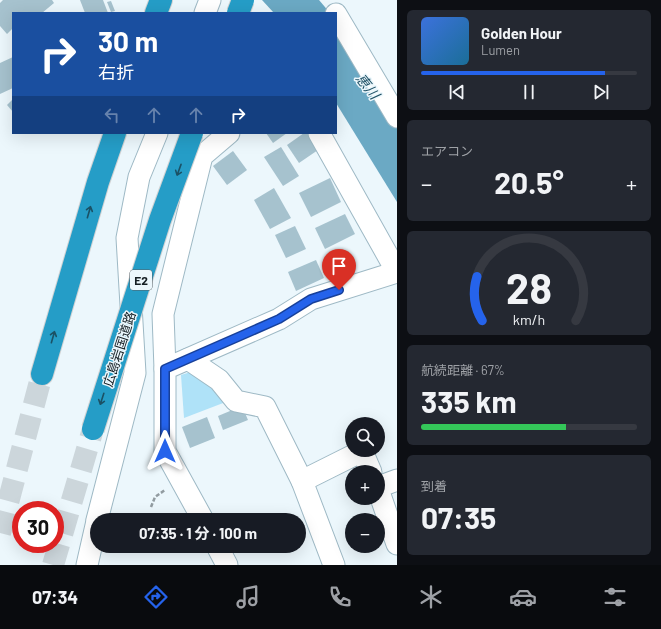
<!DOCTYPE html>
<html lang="ja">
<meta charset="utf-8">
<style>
:root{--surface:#171b24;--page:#242831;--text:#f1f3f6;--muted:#9ea1a6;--line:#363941;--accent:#2563eb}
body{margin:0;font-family:Barlow,"Noto Sans JP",sans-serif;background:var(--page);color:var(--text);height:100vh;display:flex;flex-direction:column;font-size:15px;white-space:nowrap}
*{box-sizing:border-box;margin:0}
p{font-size:13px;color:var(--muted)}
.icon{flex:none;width:22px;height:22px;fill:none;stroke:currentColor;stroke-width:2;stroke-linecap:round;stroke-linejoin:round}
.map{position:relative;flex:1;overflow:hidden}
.drawer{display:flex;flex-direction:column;gap:10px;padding:10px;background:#0d0f14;width:264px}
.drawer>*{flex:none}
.hud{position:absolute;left:12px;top:12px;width:325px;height:122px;border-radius:0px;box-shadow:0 4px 16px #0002;background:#1a4fa0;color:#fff;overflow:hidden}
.tools{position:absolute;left:345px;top:417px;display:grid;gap:8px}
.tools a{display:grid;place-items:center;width:40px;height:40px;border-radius:50%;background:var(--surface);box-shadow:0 4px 16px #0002;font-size:20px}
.speed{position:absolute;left:12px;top:501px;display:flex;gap:8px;font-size:20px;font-weight:700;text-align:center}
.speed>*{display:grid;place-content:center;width:52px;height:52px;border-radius:50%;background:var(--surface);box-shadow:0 4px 16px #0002;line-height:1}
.speed .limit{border:6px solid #d22;background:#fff;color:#111}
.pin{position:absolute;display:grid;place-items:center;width:34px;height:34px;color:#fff;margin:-41px -17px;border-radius:50% 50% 50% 0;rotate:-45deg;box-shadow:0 0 4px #0007}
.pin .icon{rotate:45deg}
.me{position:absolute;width:44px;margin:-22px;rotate:0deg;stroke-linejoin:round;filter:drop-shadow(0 0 3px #0008)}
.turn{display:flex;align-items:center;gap:14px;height:84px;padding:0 20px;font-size:18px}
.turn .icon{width:52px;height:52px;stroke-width:2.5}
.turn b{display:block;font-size:28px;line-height:34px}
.lanes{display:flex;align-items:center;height:38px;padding:0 20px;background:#0003;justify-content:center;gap:20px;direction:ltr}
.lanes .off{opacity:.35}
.big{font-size:30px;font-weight:700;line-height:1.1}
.drawer .tile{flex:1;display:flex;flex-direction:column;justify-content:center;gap:6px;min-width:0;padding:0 14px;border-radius:6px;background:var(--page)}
.drawer .dial{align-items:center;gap:0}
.dial svg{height:104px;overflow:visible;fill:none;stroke:var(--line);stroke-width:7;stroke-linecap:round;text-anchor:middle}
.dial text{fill:var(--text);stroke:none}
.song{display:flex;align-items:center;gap:12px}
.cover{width:48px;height:48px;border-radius:6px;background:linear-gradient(135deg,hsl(220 70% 55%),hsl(200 70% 35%))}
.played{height:4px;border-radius:2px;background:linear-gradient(90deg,var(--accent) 85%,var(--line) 85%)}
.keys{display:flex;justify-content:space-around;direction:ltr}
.heat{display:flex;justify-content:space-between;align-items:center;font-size:22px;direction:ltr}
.charge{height:6px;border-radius:3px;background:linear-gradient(90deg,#34c759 67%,var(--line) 0)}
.trip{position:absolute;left:90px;top:513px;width:216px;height:40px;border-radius:20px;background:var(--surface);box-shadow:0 4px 16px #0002;font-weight:700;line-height:40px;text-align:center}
.tabs{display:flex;height:64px;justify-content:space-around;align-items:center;background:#090b0e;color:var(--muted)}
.tabs .icon{width:28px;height:28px}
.tabs .active{color:var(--accent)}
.tabs b{font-size:18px;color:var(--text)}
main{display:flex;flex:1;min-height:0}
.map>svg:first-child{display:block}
</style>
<main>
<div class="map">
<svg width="397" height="565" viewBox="0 0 397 565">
<rect width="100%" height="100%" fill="#ecf7fc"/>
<path fill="#afe2f8" d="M197,370L231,400L184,418L181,375Z"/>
<g fill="#6ba9c4">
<path d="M262,0H319L330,13H274Z"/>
<path d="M336,21L397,113V202L336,103Z"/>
</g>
<g fill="#a6c2ce">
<path d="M3,0H52L54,3L42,13H13V28L7,34L0,26V3Z"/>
<path d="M80,0H103L108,13H85Z"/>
<path d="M111,1L115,11L111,12L107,2Z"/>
<path d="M13,57V88L0,94V63Z"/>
<path d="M13,99V112L7,105Z"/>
<path d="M266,133H287L273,143Z"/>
<path d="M304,133H307L318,150L299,163L287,145Z"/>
<path d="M281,147L299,176L283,186L264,157Z"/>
<path d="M233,151L247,170L227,185L213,166Z"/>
<path d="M330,178L341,202L311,217L299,193Z"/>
<path d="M274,188L291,218L270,229L254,200Z"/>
<path d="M345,214L355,234L325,249L315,228Z"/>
<path d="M295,226L306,249L286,258L275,235Z"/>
<path d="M316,260L324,278L296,291L288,272Z"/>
<path d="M242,406L248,420L223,430L218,416Z"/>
<path d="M207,417L215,438L190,448L182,427Z"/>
</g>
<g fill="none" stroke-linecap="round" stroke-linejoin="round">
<g stroke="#ccd6db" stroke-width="22" stroke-dasharray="22 11" stroke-linecap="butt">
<path d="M0,533L42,374"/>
<path d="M53,565L93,429"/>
</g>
<defs>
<g id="minor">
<path d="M205,13L210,0"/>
<path d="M336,14L397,117"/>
<path d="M319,133L397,272"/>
<path d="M188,359L219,380L236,401L265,407L302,481L334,565"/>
<path d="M165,369L163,314L202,156L229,133"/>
<path d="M302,481L362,451L371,472"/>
<path d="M378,487L397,480"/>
<path d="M378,489L397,544"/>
<path d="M97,520L135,373L127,238L139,177L157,133"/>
<path d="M203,520L165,451V369L279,319L311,299L397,272"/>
<path d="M217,546L227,565"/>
<path d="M87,565L97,521"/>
</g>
<g id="motorway">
<path d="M156,13L161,0"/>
<path d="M42,374L98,182L115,133"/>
</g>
</defs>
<use href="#minor" stroke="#9eb9c5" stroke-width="23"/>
<use href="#motorway" stroke="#d0d2d3" stroke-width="24"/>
<path stroke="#929ca1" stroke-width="2.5" stroke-dasharray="4 2" stroke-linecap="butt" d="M151,507L155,497L165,490"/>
<use href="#minor" stroke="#fff" stroke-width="21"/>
<use href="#motorway" stroke="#259dc7" stroke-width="22"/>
<defs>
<g id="motorway-bridge">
<path d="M238,13L243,0"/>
<path d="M93,429L160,220L192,133"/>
</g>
</defs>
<use href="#motorway-bridge" stroke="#d0d2d3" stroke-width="24" stroke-linecap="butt"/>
<use href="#motorway-bridge" stroke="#259dc7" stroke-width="22"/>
</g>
<defs><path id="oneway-shaft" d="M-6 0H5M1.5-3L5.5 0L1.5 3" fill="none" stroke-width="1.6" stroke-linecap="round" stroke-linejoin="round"/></defs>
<g stroke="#1b5165">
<use href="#oneway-shaft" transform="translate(179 170) rotate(110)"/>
<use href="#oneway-shaft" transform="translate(89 212) rotate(-74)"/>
<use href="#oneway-shaft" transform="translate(53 337) rotate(-74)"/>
<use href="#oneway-shaft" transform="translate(102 399) rotate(108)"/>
</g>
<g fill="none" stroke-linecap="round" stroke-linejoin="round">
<defs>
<path id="route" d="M165,451V369L279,319L311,299L339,290"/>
</defs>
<use href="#route" stroke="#184099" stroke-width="10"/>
<use href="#route" stroke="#2563eb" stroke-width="7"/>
</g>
<g text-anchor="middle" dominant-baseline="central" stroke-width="3" stroke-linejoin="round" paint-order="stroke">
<rect fill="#ecf7fc" stroke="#555f64" stroke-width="1" x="130" y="270" width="22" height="20" rx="3"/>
<g font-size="12" font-weight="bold" fill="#141e23">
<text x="141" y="280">E2</text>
</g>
<g font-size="13" fill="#141e23" stroke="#ecf7fc">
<text transform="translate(119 349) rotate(-72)">広島岩国道路</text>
</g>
<g font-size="14" font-style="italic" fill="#1f5166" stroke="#ecf7fc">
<text transform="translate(368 86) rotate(51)">恵川</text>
</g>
</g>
</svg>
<div class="tools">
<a><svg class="icon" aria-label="search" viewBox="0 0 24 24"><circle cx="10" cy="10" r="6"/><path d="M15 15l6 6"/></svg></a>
<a>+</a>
<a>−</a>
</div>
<div class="speed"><div class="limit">30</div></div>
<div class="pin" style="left:339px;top:290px;background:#d93025"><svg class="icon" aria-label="arrive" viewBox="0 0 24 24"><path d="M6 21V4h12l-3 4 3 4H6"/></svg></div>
<svg class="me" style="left:165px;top:451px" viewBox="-20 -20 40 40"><path d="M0-17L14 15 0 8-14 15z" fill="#2563eb" stroke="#fff" stroke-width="4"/></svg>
<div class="trip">07:35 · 1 分 · 100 m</div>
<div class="hud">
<div class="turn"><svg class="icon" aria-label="right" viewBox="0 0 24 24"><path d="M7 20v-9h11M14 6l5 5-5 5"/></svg><div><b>30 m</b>右折</div></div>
<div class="lanes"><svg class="icon off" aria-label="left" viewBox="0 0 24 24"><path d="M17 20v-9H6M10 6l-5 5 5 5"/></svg><svg class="icon off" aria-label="ahead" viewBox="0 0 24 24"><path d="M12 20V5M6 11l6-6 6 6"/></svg><svg class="icon off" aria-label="ahead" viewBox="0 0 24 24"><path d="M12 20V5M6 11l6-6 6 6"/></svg><svg class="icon" aria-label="right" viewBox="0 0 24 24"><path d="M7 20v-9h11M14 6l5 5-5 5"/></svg></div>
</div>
</div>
<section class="drawer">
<div class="tile">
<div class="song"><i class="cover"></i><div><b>Golden Hour</b><p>Lumen</p></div></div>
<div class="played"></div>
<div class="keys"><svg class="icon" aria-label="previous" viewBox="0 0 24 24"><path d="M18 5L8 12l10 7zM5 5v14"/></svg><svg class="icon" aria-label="pause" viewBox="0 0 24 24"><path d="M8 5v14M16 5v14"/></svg><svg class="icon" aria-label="next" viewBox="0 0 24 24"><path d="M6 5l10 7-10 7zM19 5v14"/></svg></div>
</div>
<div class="tile"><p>エアコン</p>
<div class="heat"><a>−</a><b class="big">20.5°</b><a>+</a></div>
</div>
<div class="tile dial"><svg viewBox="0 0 100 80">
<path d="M14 69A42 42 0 1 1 86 69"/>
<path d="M14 69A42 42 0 0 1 10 35" stroke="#2563eb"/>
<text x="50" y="56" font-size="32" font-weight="700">28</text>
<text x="50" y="72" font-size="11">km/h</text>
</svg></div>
<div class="tile"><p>航続距離 · 67%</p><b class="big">335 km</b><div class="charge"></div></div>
<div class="tile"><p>到着</p><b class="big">07:35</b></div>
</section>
</main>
<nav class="tabs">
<b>07:34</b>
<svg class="icon active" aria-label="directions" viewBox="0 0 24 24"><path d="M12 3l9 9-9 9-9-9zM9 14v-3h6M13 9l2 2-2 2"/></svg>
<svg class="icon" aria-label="music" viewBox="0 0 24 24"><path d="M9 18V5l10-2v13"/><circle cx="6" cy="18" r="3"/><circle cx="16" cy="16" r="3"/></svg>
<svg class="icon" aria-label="phone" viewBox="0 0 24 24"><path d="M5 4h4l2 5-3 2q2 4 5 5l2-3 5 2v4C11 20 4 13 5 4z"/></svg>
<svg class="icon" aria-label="climate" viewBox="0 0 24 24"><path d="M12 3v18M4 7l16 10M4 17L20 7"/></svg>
<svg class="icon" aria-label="car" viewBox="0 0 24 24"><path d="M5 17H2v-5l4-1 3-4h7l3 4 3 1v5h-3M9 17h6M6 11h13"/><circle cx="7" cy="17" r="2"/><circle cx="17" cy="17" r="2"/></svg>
<svg class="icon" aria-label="filters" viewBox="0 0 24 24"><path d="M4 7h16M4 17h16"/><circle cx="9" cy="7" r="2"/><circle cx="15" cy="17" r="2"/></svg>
</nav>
